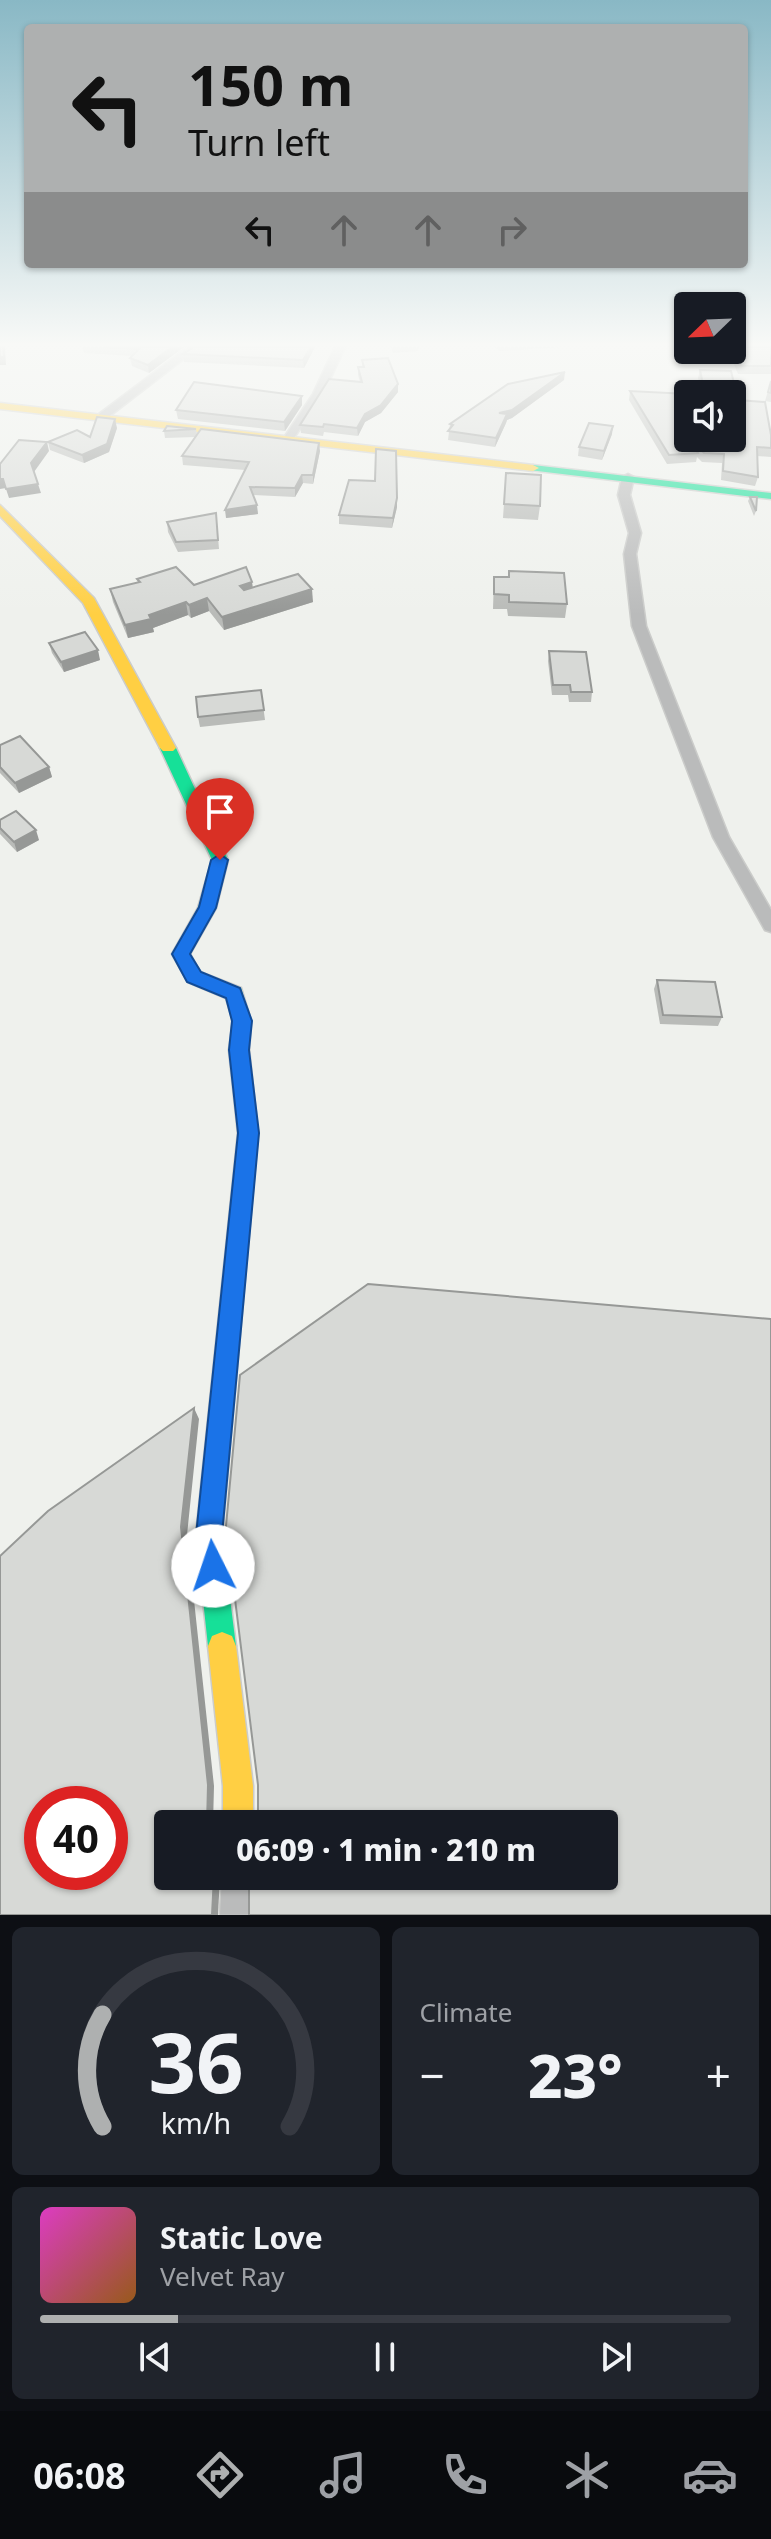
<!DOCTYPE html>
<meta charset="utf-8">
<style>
:root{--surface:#171b24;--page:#20242c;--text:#f1f3f6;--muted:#9ea1a6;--line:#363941;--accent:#aeb0b0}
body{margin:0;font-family:"Noto Sans",sans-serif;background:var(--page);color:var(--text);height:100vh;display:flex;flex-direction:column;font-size:30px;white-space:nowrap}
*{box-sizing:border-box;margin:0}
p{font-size:26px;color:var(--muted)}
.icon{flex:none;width:44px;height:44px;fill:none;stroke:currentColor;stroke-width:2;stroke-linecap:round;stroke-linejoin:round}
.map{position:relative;height:1915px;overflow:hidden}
.panel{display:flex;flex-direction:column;gap:12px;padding:12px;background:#0d0f14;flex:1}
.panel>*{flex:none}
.top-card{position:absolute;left:24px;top:24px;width:724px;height:244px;border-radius:8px;box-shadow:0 2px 6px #0004;background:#aeb0b0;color:#111;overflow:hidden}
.needle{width:52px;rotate:247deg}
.tools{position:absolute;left:674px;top:292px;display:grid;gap:16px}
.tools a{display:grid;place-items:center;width:72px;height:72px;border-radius:8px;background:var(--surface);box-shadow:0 2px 6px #0004;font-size:40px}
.speed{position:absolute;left:24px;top:1786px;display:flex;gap:16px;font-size:40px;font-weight:700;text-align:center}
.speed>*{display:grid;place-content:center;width:104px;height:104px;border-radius:50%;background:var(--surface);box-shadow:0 2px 6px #0004;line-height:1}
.speed .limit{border:12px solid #d22;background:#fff;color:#111}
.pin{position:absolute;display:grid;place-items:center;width:68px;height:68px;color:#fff;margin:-82px -34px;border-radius:50% 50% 50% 0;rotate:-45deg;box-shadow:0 0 8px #0007}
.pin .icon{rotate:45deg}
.me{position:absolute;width:88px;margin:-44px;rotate:356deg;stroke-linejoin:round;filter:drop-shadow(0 0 6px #0008)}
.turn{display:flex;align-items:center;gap:28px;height:168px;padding:0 32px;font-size:36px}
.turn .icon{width:104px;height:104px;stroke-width:2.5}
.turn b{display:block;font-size:56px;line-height:68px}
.lanes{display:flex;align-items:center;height:76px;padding:0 32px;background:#0003;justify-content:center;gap:40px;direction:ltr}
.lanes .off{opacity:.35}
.big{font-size:60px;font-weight:800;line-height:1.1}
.panel .card{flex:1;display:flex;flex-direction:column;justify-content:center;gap:12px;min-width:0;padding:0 28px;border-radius:12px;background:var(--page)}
.panel .dial{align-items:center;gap:0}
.dial svg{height:208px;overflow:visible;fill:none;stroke:var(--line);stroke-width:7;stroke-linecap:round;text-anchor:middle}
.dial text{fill:var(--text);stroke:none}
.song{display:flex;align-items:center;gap:24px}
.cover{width:96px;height:96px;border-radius:12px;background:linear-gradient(135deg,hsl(310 70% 55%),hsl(30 70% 35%))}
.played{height:8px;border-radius:4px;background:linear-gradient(90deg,var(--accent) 20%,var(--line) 20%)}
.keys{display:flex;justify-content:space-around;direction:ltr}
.heat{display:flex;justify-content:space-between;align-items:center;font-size:44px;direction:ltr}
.panel .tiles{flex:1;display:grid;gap:12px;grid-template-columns:1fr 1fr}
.card:last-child{grid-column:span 2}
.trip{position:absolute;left:154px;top:1810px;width:464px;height:80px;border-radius:8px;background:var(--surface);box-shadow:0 2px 6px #0004;font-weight:800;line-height:80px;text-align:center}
.tabs{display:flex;height:128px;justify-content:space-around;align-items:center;background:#090b0e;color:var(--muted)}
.tabs .icon{width:56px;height:56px}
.tabs .current{color:var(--accent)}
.tabs b{font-size:36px;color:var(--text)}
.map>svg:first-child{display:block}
</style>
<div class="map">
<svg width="771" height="1915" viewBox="0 0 771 1915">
<rect width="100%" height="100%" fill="#eff1ed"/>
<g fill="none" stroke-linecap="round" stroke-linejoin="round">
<defs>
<g id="street">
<path d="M188,347H199L107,418H99V414Z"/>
<path d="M335,347H345L323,394L292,441H284L283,439L313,394Z"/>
<path d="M628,474L634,477L630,495L641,533L636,554L646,626L729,837L771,910V932L765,930L713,837L632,626L624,554L629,533L618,495L622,477Z"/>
<path d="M222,1876H252V1915H220Z"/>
</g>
<g id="fast">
<path d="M533,465L771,493V499L529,470L527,468Z"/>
<path d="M168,743L176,748L228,860L216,908L190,954L200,972L241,988L251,1021L249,1050L258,1133L222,1535L236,1646L232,1656L222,1660L212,1656L208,1646L196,1535L238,1133L229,1050L233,1021L226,998L188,982L172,954L198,908L212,860L160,748Z"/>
</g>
<g id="slow">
<path d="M0,403L533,465L539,468L533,471L0,409Z"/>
<path d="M0,505L94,598L176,748L173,751H163L160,748L83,603L0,516Z"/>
<path d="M222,1632L232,1636L236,1646L253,1786V1824H223V1786L208,1646L212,1636Z"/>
</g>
</defs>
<use href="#street" stroke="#cbccca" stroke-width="3"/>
<use href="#fast" stroke="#cbccca" stroke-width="3"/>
<use href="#slow" stroke="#cbccca" stroke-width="3"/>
<use href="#street" fill="#babbbb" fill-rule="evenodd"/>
<use href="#fast" fill="#16e098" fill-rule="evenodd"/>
<use href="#slow" fill="#ffcf43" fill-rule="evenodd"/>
</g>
<g fill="#b9bbb8">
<path d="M82,347H184L149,373L132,366L130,358L132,356L84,353Z"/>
<path d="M194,347H315L304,368L184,362L183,354Z"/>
<path d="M391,347H419L418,351L393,353Z"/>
<path d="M495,347H564L500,351Z"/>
<path d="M732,347H771V374H738L728,350H732Z"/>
<path d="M362,360L398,384V392L381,413L365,422L358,436L324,432L323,436L301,433L300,425L360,382L358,375V367H362Z"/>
<path d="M700,370L731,371L738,400L765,402L771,435V457L757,456L758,477L755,486L721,480L722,463L702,462L697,457L696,462L667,464L629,400L630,391L688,394V438H732V394H702L698,378Z"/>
<path d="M564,380L512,418L507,420L506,423L495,447L448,440L450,424Z"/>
<path d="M771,381V402L765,401Z"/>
<path d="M302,405L285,431L178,419L176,410Z"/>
<path d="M117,428L109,452L84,463L50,450L48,442L90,437Z"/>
<path d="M196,429L197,435L320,451L313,484L303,483L295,497L253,495L258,514L226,518L245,470L183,465L182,456L195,437L165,438L164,431Z"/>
<path d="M612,434L602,460L578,456L579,447Z"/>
<path d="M506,473L540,506L538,520L503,518Z"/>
<path d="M750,497L756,511L754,516L748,501Z"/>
<path d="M397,507L392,528L339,524V515Z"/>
<path d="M216,513L219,549L178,552L168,532L167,522Z"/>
<path d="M509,571L567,604L565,618L508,616L507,609H493L494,577H508Z"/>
<path d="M137,579L194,585L252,582L253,588L313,602L224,630L209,611L191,618L188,615L153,628L154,632L128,638L113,602L110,589L138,583Z"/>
<path d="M49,643L100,660L64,672L52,653Z"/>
<path d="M549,651L592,692L591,702H569L568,695H552L548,661Z"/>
<path d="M261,690L265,720L200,727L198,717Z"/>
<path d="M0,745L49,767L52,777L19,793L0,773Z"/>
<path d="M0,820L39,840L17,852L0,834Z"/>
<path d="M657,980L722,1017L718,1026L660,1024L654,989Z"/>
</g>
<g fill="#969896">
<path d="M3,347H5L6,365H0V357Z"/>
<path d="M172,347H184L149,373L148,365Z"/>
<path d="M311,347H315L304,368L303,360Z"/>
<path d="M565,372L564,380L512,418L507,420L506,423L495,447L499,413Z"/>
<path d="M398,384V392L381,413L365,422L358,436L357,428L365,414Z"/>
<path d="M302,396V405L285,431L284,422Z"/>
<path d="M115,419L117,428L109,452L84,463L82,455Z"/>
<path d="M613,426L612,434L602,460L604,451Z"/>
<path d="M47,442L49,451L34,472L31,463Z"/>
<path d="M319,443L320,451L313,484V475Z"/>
<path d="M302,475L303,483L295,497V488Z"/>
<path d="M0,479H3L6,488L0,489Z"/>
<path d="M38,484L41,493L9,498L6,489Z"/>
<path d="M397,498V507L392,528L393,518Z"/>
<path d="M257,505L258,514L226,518L225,510Z"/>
<path d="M252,582L253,595L242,599L240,586Z"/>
<path d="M312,589L313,602L224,630L222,617Z"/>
<path d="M207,598L209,611L191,618L189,605Z"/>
<path d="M186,602L188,615L153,628L154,632L128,638L125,625L149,615Z"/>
<path d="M98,650L100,660L64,672L61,662Z"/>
<path d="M49,767L52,777L19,793L15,783Z"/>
<path d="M36,830L39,840L17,852L14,842Z"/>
<path d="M194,1408L199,1419L187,1535L214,1786L213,1824H207L181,1527Z"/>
<path d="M214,1876H220L218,1915H212Z"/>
</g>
<g fill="#d7d9d6" stroke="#969896" stroke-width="2" fill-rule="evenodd">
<path d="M0,347H3L4,357H0Z"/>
<path d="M105,347H172L148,365L130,358L139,349Z"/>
<path d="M194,347H311L303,360L183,354Z"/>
<path d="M732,347H771V366H740Z"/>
<path d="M388,358L398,384L381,405L365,414L357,428L324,424L323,427L300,425L329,379L362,382L358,367H364L362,360Z"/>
<path d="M700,370L731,371L738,400L765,402L771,435V448L757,447L758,477L723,471L724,454L704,453L691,439L698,453L669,455L630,391L688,394V438H732V394H705Z"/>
<path d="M565,372L512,410L499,413L507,414L496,438L448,431L453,425L450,424L508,384Z"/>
<path d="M771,381V393L768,392Z"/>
<path d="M194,382L302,396L284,422L176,410Z"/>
<path d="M97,417L115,419L107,444L82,455L48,442L77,430L90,437Z"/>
<path d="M589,423L613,426L604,451L579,447Z"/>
<path d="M167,426L196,429L164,431Z"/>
<path d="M201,429L319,443L313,475H302L295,488L250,487L257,505L225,510L249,462L182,456Z"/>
<path d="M19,440L47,442L31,463L38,484L6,489L3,479H0V464Z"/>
<path d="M376,449L396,451L397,498L393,518L339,515L349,480L375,481Z"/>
<path d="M506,473L541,475L540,506L504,504Z"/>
<path d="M750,497H757L756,511Z"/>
<path d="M216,513L218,540L176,542L167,522Z"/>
<path d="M176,567L194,585L246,567L252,582L240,586L244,590L298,574L312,589L222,617L207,598L189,605L186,602L149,615L151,619L125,625L110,589L140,582L137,579Z"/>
<path d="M509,571L564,573L567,604L509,602V595L494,594V577H509Z"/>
<path d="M85,632L98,650L61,662L49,643Z"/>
<path d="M549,651L586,652L592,692H571L570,685H553Z"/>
<path d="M261,690L264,710L198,717L196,697Z"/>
<path d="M20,736L49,767L15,783L0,767V745Z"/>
<path d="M16,811L36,830L14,842L0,828V820Z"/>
<path d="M657,980L715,982L722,1017L663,1015Z"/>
<path d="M368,1284L771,1319V1915H249V1876H214H604V1824H258V1785L226,1526L240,1375Z"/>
<path d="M194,1408L181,1527L208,1785L207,1824H168V1876H214L212,1915H0V1556L48,1511ZM42,1804H110V1872H42Z"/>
</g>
<linearGradient id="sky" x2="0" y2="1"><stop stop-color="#89b8c5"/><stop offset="0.56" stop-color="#f8f9f7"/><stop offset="1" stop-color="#f8f9f7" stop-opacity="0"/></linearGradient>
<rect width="771" height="615" fill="url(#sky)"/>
<path fill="#1a73e8" stroke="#114b97" stroke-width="2" d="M220,854L228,860L216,908L190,954L201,972L240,988L252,1021L249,1050L259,1133L222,1535L226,1566L222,1576L213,1580L203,1576L196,1535L238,1133L229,1050L232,1021L226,998L187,982L172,954L199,907L211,860Z"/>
</svg>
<div class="tools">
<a><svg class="needle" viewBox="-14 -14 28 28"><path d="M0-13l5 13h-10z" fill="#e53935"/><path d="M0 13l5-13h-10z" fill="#9ea1a6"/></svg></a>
<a><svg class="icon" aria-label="sound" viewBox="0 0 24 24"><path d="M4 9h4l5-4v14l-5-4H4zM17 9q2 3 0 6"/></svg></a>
</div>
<div class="speed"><div class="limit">40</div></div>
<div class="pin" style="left:220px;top:860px;background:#d93025"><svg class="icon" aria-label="arrive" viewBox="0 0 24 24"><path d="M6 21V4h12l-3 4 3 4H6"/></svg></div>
<svg class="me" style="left:213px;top:1566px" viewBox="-20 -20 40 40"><circle r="19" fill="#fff"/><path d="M0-13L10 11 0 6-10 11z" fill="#1a73e8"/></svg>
<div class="trip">06:09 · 1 min · 210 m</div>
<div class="top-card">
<div class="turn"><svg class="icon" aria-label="left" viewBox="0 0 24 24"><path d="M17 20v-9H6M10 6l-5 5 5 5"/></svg><div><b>150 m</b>Turn left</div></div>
<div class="lanes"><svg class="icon" aria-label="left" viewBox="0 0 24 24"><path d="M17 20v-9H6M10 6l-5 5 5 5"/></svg><svg class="icon off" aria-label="ahead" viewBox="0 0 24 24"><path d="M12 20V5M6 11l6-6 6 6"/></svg><svg class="icon off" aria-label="ahead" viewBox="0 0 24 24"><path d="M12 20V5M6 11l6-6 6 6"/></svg><svg class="icon off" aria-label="right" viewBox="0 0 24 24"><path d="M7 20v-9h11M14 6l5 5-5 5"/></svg></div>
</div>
</div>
<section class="panel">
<div class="tiles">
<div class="card dial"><svg viewBox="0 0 100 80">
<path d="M14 69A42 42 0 1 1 86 69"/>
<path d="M14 69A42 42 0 0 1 14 26" stroke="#aeb0b0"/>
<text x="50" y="56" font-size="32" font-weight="700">36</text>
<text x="50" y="72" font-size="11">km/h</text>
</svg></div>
<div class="card"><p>Climate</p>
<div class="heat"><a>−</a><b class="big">23°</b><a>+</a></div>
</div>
<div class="card">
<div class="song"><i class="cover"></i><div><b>Static Love</b><p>Velvet Ray</p></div></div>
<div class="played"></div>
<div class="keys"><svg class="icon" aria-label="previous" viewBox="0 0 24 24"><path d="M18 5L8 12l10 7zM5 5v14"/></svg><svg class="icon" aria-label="pause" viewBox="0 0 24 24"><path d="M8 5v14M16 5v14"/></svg><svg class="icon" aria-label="next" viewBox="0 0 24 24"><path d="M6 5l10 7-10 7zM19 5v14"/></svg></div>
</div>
</div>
</section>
<nav class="tabs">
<b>06:08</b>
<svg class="icon current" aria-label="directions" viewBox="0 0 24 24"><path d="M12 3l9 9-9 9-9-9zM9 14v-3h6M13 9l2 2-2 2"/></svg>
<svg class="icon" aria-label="music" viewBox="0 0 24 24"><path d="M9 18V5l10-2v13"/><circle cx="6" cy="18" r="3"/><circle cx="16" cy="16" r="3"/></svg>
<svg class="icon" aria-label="phone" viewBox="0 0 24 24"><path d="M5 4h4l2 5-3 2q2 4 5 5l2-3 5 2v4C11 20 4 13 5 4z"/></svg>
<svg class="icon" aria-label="climate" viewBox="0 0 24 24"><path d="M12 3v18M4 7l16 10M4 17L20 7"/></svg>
<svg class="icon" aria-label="car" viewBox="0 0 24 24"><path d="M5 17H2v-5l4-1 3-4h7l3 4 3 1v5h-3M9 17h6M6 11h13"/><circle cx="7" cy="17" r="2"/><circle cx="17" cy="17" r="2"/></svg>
</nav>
